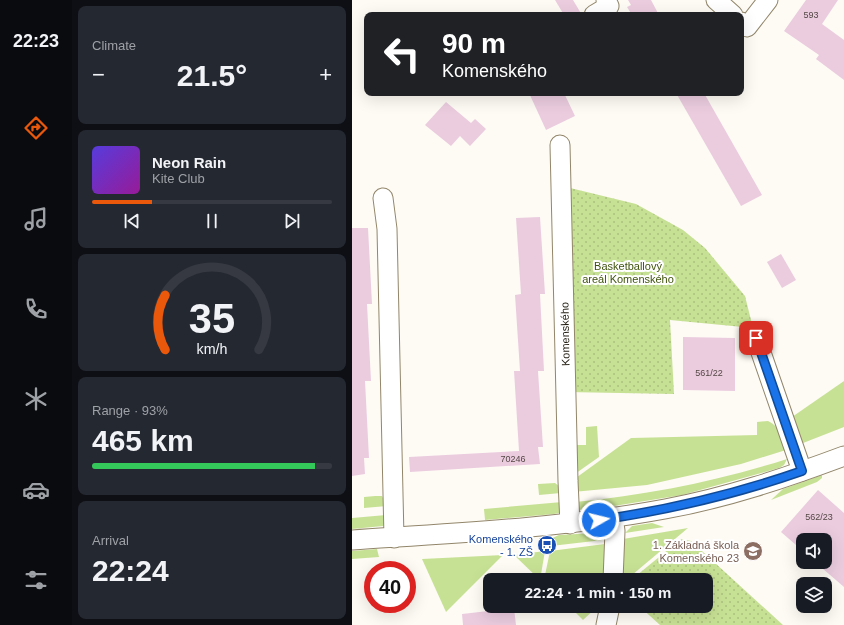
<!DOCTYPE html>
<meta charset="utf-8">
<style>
:root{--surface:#171b24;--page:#242831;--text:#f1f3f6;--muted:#9ea1a6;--line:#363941;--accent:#ea580c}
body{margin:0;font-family:Helvetica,sans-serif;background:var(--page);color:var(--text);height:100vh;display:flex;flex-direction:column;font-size:15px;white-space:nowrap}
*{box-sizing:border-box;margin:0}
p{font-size:13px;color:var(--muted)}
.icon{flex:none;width:22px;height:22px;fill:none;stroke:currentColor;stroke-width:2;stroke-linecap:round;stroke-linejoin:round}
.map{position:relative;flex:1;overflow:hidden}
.drawer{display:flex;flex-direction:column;gap:6px;padding:6px;background:#0d0f14;width:280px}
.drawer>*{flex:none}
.guide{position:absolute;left:12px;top:12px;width:380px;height:84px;border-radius:8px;box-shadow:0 4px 16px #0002;background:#202124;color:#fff;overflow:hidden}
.tools{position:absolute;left:444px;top:533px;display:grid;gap:8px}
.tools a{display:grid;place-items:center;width:36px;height:36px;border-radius:8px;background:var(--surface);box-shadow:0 4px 16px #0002;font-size:20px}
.speed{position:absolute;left:12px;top:561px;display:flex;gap:8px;font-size:20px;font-weight:700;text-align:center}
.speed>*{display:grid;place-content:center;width:52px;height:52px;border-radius:50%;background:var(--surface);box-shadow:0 4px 16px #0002;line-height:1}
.speed .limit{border:6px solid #d22;background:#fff;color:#111}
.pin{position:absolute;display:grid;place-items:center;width:34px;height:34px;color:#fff;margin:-17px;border-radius:8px;box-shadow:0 2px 6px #0006}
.me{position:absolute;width:44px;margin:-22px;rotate:82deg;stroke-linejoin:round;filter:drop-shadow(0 0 3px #0008)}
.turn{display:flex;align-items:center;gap:14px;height:84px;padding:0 12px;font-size:18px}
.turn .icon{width:52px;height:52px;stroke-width:2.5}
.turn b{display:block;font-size:28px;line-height:34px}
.big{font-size:30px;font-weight:800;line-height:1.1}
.drawer .card{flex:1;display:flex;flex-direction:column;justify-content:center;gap:6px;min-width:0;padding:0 14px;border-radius:8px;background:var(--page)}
.drawer .dial{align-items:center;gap:0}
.dial svg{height:104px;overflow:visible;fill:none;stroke:var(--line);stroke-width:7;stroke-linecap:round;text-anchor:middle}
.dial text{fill:var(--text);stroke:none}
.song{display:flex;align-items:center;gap:12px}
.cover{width:48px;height:48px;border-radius:6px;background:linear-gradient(135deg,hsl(250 70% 55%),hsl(300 70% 35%))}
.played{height:4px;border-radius:2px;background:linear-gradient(90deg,var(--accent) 25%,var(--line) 25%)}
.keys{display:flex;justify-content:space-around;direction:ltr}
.heat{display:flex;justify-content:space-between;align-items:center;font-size:22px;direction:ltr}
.charge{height:6px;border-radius:3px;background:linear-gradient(90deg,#34c759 93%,var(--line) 0)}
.trip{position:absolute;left:131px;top:573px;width:230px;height:40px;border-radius:8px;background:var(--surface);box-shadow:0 4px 16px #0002;font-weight:800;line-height:40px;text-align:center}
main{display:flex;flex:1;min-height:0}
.tab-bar{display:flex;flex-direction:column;width:72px;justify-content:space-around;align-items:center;background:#090b0e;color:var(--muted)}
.tab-bar .icon{width:28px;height:28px}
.tab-bar .current{color:var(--accent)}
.tab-bar b{font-size:18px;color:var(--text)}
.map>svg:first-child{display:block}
</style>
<main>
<nav class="tab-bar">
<b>22:23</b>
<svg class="icon current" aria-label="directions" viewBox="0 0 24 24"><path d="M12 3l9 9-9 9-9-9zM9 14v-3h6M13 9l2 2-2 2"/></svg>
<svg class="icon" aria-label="music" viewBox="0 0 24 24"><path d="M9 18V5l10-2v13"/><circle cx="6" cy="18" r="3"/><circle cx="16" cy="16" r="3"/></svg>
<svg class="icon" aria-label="phone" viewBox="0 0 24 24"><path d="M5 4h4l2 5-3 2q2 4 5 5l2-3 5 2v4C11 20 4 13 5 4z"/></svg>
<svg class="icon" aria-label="climate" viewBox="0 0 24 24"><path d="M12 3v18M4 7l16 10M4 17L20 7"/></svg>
<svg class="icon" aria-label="car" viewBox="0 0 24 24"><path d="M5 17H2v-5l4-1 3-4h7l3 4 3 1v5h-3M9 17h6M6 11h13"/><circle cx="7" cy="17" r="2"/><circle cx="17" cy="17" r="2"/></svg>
<svg class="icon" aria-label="filters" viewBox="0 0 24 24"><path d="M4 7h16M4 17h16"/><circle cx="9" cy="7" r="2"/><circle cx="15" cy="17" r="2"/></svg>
</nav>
<section class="drawer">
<div class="card"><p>Climate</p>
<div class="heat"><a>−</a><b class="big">21.5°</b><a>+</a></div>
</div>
<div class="card">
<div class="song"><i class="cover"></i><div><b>Neon Rain</b><p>Kite Club</p></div></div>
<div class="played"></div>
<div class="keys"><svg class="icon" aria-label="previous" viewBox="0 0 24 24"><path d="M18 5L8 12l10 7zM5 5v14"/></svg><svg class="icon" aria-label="pause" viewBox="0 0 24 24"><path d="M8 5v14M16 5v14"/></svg><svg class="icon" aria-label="next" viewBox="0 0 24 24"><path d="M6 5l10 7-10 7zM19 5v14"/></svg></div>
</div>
<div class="card dial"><svg viewBox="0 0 100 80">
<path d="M14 69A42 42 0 1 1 86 69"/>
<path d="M14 69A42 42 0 0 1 14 27" stroke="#ea580c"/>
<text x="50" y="56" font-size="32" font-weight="700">35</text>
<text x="50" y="72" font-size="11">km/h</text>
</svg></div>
<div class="card"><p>Range · 93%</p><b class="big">465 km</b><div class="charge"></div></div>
<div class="card"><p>Arrival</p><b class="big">22:24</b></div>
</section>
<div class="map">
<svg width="492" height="625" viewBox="0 0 492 625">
<defs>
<pattern id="park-dots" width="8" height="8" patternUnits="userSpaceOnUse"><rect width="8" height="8" fill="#c7e194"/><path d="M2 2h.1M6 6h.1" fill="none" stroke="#abc07f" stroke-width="1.8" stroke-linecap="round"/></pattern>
</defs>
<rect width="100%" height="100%" fill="#fefbf5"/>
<g fill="#c7e194">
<path d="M492,381V427L446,445L440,417Z"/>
<path d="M416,421C429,427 430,438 434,450L389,464L295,485L221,492V480L279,438L405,435V422Z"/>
<path d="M245,426L247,457L220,476V445H234V427Z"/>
<path d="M435,459L432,465L427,468L330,495L231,511L225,508L223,502C296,495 366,481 435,459Z"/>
<path d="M470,475V478L465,482L419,500L431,489Z"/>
<path d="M203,483L208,487L209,493L187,495L186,484Z"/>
<path d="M23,496H30L35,506L12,508V497Z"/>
<path d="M210,502L211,507L207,513L202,514L133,520L132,509Z"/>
<path d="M34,515L35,522L31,526L0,529V518Z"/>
<path d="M300,523L312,527L273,533L280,526Z"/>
<path d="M336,528L274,580H267L271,539Z"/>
<path d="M243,533L248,535L251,540L199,546L198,539L207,535Z"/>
<path d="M253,544L255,549V580H192L198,551Z"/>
<path d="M25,549L27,557L0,559V551Z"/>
<path d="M193,551L188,580L162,555Z"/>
<path d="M151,555L94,612L70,559Z"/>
<path d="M217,606H246L231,620Z"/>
</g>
<g fill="url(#park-dots)">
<path d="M210,186L284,204L331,230L353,248L393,296L401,328L318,320L322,394L214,392Z"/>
<path d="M329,539L339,541L431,625H308L287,606H354V580H279Z"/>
</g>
<g fill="#ebccdf">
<path d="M203,0H221L230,15H212Z"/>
<path d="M276,0H299L307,15H280L275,7L279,5Z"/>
<path d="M454,0H486L470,24L492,40V80L464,59L467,55L432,31Z"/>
<path d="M177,93H212L223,116L194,130Z"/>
<path d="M324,93H352L410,195L389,206Z"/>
<path d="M94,102L119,123L123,119L134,129L118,146L108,136L99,146L73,125Z"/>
<path d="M188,217L193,294H188L192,371H186L191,447H186L188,464L58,472L57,457L167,451L162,371H168L163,295L169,294L164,218Z"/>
<path d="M0,228H16L20,304H15L19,381H13L17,458H12L13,474L0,476Z"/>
<path d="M429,254L444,280L430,288L415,262Z"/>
<path d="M331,337L383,338V391L331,390Z"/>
<path d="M466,490L492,513V587L463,562H473V540H451V551L429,532Z"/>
<path d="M162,608L164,625H111L110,614Z"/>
</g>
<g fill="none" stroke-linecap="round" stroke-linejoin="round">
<defs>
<g id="minor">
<path d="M364,0L381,15"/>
<path d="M242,15L257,6L254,0"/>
<path d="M389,22L395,27L416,0"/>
<path d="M208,145L216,481L218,524"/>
<path d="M31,198L35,229L42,538"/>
<path d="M404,338L450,471"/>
<path d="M0,540C104,533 210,528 313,509C374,498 433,478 492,456"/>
<path d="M261,580L263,531L261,517"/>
<path d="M254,625L258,606"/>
</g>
</defs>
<use href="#minor" stroke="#92866a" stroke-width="21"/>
<use href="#minor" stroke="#fff" stroke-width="19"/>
</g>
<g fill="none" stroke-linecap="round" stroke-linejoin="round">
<defs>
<path id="route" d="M247,520C317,510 384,494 450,471L404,338"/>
</defs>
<use href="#route" stroke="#114b97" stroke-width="10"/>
<use href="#route" stroke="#1a73e8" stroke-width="7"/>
</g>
<defs>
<symbol id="bus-disc" viewBox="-11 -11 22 22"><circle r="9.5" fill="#1a4fb4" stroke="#fff"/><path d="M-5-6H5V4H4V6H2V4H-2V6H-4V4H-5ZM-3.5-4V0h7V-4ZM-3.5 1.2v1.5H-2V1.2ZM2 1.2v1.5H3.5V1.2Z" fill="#fff"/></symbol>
<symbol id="school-disc" viewBox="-11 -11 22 22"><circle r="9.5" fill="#8d6e63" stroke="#fff"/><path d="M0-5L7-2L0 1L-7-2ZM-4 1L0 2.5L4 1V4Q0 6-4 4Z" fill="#fff"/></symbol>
</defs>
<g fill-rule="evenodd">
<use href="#bus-disc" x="184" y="534" width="22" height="22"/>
<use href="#school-disc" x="390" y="540" width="22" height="22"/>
</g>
<g text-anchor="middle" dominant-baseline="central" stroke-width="4" stroke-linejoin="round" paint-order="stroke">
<g font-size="9" fill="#534744">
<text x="459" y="15">593</text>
<text x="357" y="373">561/22</text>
<text x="161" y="459">70246</text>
<text x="467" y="517">562/23</text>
</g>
<g font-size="11" fill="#41540f" stroke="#fff">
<text x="276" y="266">Basketballový<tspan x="276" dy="13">areál Komenského</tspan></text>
</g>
<g font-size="11" fill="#201b10" stroke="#fff">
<text transform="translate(213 334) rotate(-91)">Komenského</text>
</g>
<g font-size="11" fill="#164399" stroke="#fff" text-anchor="end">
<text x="181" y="539">Komenského<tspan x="181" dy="13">- 1. ZŠ</tspan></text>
</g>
<g font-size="11" fill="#785e54" stroke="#fff" text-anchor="end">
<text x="387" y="545">1. Základná škola<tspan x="387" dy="13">Komenského 23</tspan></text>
</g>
</g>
</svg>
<div class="tools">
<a><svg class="icon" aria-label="sound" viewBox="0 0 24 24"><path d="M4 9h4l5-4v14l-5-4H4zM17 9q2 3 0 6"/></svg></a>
<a><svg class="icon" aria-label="layers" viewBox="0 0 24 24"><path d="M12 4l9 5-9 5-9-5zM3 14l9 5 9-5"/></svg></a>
</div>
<div class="speed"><div class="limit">40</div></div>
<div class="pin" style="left:404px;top:338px;background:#d93025"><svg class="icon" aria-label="arrive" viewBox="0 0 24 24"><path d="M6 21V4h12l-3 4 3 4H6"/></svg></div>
<svg class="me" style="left:247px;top:520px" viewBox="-20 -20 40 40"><circle r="17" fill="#1a73e8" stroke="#fff" stroke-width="3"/><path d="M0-11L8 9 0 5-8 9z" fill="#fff"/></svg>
<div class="trip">22:24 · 1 min · 150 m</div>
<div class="guide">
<div class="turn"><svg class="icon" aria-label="left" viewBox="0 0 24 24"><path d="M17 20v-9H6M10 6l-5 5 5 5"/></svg><div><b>90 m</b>Komenského</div></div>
</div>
</div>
</main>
